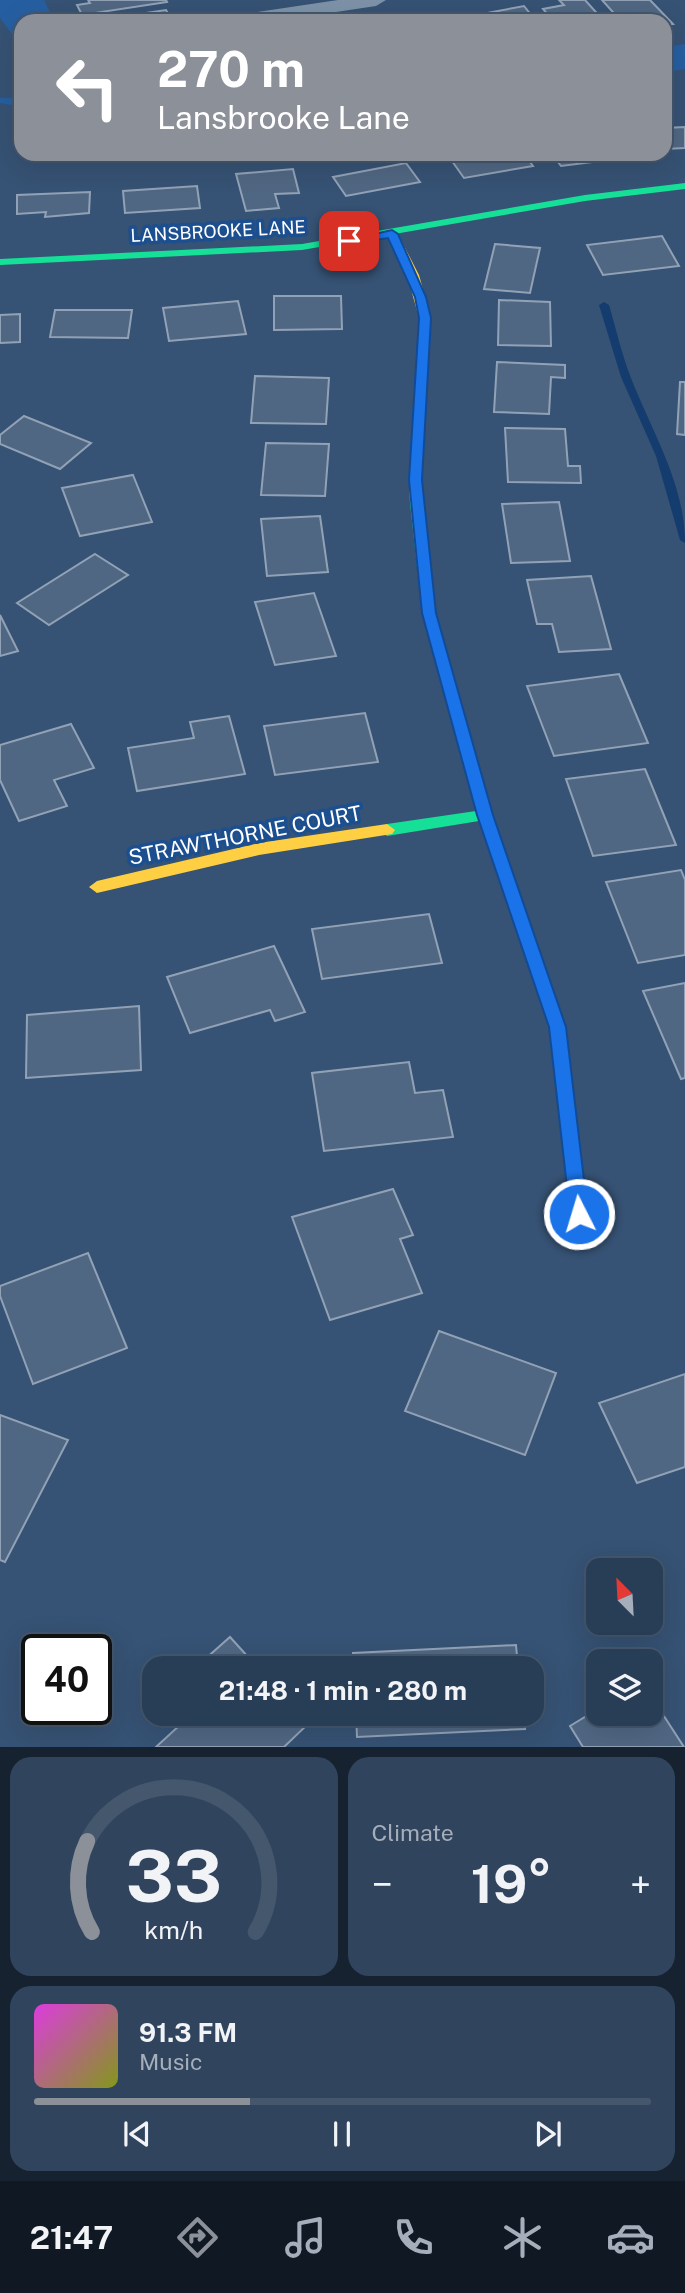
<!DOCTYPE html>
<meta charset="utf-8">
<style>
:root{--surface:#283e57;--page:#30455d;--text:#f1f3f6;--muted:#a5aeba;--line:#44576d;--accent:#8c9099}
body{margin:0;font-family:"Public Sans",sans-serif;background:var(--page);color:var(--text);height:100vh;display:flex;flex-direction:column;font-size:26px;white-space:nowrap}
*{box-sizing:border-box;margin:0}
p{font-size:23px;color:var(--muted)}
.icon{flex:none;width:38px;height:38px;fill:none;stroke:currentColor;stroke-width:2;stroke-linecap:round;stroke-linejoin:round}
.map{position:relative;height:1747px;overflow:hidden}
.details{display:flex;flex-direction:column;gap:10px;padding:10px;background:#162230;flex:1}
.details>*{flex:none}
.top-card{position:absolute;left:14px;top:14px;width:658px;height:147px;border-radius:21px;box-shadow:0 7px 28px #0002,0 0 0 2px var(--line);background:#8c9099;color:#fff;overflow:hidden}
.needle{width:46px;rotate:336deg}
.tools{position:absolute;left:586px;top:1558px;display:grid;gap:14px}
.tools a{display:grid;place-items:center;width:77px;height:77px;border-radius:14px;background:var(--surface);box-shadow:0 7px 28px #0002,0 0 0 2px var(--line);font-size:35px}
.speed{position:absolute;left:21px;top:1634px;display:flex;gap:14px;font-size:35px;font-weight:700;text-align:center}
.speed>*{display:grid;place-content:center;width:91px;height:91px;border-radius:50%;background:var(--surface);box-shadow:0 7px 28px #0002,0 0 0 2px var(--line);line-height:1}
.speed .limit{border:4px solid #111;border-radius:10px;background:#fff;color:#111}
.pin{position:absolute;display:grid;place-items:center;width:60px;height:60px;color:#fff;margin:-30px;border-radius:14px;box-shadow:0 4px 10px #0006}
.me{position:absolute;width:77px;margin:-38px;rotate:355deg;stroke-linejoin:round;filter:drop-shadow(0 0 5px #0008)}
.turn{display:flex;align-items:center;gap:24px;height:147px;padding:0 28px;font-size:32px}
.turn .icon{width:91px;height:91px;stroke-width:2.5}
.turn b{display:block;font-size:49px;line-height:60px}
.big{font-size:52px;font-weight:700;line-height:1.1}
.details .card{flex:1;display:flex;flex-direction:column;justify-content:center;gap:10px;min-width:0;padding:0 24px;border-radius:21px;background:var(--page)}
.details .dial{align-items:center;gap:0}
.dial svg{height:182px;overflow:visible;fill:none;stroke:var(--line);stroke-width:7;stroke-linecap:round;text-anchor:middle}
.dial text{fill:var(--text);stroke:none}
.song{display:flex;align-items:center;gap:21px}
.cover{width:84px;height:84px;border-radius:10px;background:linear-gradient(135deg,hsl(300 70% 55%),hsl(70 70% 35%))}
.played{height:7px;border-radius:4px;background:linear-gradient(90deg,var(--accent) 35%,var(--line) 35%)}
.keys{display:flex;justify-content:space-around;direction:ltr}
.heat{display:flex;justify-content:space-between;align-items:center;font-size:38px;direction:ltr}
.details .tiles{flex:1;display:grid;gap:10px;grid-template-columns:1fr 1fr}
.card:last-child{grid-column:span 2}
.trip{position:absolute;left:142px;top:1656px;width:402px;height:70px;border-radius:21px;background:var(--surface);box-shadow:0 7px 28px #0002,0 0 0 2px var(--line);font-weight:700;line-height:70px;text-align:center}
.dock{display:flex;height:112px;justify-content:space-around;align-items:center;background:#101923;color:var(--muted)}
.dock .icon{width:49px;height:49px}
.dock .selected{color:var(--accent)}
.dock b{font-size:32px;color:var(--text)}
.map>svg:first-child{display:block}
</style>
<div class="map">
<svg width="685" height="1747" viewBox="0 0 685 1747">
<rect width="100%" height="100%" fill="#365274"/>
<g fill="#265fa1">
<path d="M0,0H44L54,21H21V107L0,103V98H12L14,37L0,18Z"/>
<path d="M685,44V69L665,72V47Z"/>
</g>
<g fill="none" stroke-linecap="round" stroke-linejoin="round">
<path fill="#153c6e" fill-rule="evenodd" d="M604,302L609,305C616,329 622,355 631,378C652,432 685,484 685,543L680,540L656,456L621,377L599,305Z"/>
</g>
<g fill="#506783" stroke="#92a2b6" stroke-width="2">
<path d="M88,0H166L167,2L82,15L77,5L90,3Z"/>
<path d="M559,0H585L604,21H553L543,9L564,5Z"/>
<path d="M602,0H650L673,24L665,25V21H621Z"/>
<path d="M524,6L536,21H487L482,14Z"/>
<path d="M166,10L172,21H121L118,17Z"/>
<path d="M464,13L469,21H441L438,17Z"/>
<path d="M685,127V148L665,149V128Z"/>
<path d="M447,154H524L533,166L464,178Z"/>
<path d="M552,154H610L606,155L609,160L561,166Z"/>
<path d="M406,163L420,182L346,196L333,177Z"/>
<path d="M293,169L299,193L275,194L279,208L246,211L236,174Z"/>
<path d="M197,186L200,208L125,213L123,191Z"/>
<path d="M90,192L89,213L45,217L46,212L17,214V195Z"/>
<path d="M662,236L679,266L603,275L587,245Z"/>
<path d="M495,244L540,248L530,293L484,289Z"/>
<path d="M274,296H341L342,329L274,330Z"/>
<path d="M499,300L550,302L551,346L498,345Z"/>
<path d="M238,301L246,334L169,341L163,308Z"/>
<path d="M55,310H132L128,338L50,337Z"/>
<path d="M20,314V342L0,343V315Z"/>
<path d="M497,362L565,365V378L551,377L549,414L494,412Z"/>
<path d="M255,376L329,378L326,424L251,423Z"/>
<path d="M680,382H685V435L677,434Z"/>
<path d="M24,416L91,443L60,469L0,444V435Z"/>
<path d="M505,428L565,429L568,466H580L581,483L508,482Z"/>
<path d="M266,443L329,444L325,496L261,495Z"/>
<path d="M133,475L152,522L80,536L62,488Z"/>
<path d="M559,502L570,561L511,563L502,504Z"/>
<path d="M320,516L328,572L267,576L261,519Z"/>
<path d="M95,554L128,575L49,625L17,603Z"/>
<path d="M591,576L611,649L559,652L552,624H537L527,580Z"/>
<path d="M314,593L336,656L275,665L255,602Z"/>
<path d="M0,615L18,651L0,656Z"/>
<path d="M619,674L648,743L554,756L527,686Z"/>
<path d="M365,713L378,762L275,775L264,726Z"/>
<path d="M229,716L245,774L137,791L128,748L194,738L190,722Z"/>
<path d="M71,724L94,768L54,780L67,806L19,821L0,780V745Z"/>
<path d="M645,769L676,845L593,856L566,779Z"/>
<path d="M681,870L685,880V955L638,963L606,882Z"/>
<path d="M429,914L442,963L322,979L312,929Z"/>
<path d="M274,946L305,1012L275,1021L270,1010L190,1033L167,977Z"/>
<path d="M685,983V1078L681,1079L643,991Z"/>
<path d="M139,1006L141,1070L26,1078L27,1015Z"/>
<path d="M409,1062L415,1093L443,1090L453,1137L324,1151L312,1073Z"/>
<path d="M393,1189L413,1235L400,1239L422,1293L330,1320L292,1217Z"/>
<path d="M88,1253L127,1348L33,1384L0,1296V1286Z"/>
<path d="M439,1331L556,1373L525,1455L405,1411Z"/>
<path d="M685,1374V1467L637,1483L599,1403Z"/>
<path d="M0,1415L68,1440L5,1562L0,1560Z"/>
<path d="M230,1637L258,1668H195Z"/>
<path d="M516,1645L518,1668H354L353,1653Z"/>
<path d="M651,1696L684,1747H583L570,1726L598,1709V1713H651Z"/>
<path d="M193,1713H299L308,1724L284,1747H156Z"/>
<path d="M356,1713H523L525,1729L357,1737Z"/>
</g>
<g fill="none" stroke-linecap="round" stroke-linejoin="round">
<path fill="#7d92a8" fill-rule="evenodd" d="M338,0H386L376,6L276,21H227L237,15Z"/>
<g fill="#16e098" fill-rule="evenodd">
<path d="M685,183V189L585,201L302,250L0,265V259L302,244L585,195Z"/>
<path d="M417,499L424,503L436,613L493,815L565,1027L588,1214L585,1219L579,1222L573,1219L570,1214L549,1027L479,821L387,836L379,830L387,824L476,811L422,613L410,503Z"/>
</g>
<g fill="#ffcf43" fill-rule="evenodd">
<path d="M392,231L398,234L419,275L431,318L421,480L424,503L417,507L410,503L409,480L419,318L407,275L386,234Z"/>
<path d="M387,824L395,830L392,834L259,855L97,893L89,887L97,881L259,843Z"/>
</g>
</g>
<path fill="#1a73e8" stroke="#114b97" stroke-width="2" d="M392,230L398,234L426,297L431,318L422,480L436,613L493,815L566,1027L588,1214L585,1220H572L570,1214L549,1027L477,815L422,613L409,480L419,318L415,297L388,238L349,244L343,241Z"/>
<g text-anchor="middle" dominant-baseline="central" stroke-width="7" stroke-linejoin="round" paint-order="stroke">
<g font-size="18" fill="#fff" stroke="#1b4f8f">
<text transform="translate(218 231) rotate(-3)">LANSBROOKE LANE</text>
</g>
<g font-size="21" fill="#fff" stroke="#1b4f8f">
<text transform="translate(245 835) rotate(-11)">STRAWTHORNE COURT</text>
</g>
</g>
</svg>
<div class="tools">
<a><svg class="needle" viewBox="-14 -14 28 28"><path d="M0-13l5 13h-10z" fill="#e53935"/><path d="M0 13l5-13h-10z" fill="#a5aeba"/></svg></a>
<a><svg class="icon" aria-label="layers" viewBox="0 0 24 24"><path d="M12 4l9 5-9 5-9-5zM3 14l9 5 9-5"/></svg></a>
</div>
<div class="speed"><div class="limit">40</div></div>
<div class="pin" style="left:349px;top:241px;background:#d93025"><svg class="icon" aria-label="arrive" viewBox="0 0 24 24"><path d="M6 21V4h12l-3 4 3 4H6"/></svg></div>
<svg class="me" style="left:579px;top:1214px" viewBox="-20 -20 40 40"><circle r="17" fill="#1a73e8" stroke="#fff" stroke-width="3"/><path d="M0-11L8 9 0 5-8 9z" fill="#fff"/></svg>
<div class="trip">21:48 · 1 min · 280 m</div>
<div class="top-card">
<div class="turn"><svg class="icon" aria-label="left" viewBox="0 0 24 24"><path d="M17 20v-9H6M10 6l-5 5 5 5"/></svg><div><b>270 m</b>Lansbrooke Lane</div></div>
</div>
</div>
<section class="details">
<div class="tiles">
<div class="card dial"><svg viewBox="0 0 100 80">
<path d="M14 69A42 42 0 1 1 86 69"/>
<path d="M14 69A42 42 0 0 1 12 29" stroke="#8c9099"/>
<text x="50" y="56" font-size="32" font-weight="700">33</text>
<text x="50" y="72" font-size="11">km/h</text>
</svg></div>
<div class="card"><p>Climate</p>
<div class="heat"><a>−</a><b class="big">19°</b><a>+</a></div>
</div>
<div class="card">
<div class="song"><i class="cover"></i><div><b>91.3 FM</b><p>Music</p></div></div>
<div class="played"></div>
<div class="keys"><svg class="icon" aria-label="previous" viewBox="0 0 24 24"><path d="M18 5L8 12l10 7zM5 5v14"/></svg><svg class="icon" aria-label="pause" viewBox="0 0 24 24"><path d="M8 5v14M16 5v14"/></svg><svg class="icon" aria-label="next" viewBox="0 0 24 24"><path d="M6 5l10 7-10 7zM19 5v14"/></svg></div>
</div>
</div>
</section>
<nav class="dock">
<b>21:47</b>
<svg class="icon selected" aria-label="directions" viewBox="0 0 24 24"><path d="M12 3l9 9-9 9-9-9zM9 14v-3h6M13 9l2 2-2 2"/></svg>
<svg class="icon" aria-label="music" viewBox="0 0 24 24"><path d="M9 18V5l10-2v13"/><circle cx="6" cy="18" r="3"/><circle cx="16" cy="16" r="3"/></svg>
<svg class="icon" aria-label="phone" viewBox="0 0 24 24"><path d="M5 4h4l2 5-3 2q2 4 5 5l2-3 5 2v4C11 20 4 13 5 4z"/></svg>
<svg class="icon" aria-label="climate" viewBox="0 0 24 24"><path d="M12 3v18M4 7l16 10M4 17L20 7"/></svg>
<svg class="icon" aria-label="car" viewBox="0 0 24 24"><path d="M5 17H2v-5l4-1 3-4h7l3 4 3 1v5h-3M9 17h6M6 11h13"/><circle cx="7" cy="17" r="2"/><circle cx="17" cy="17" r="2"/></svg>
</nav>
